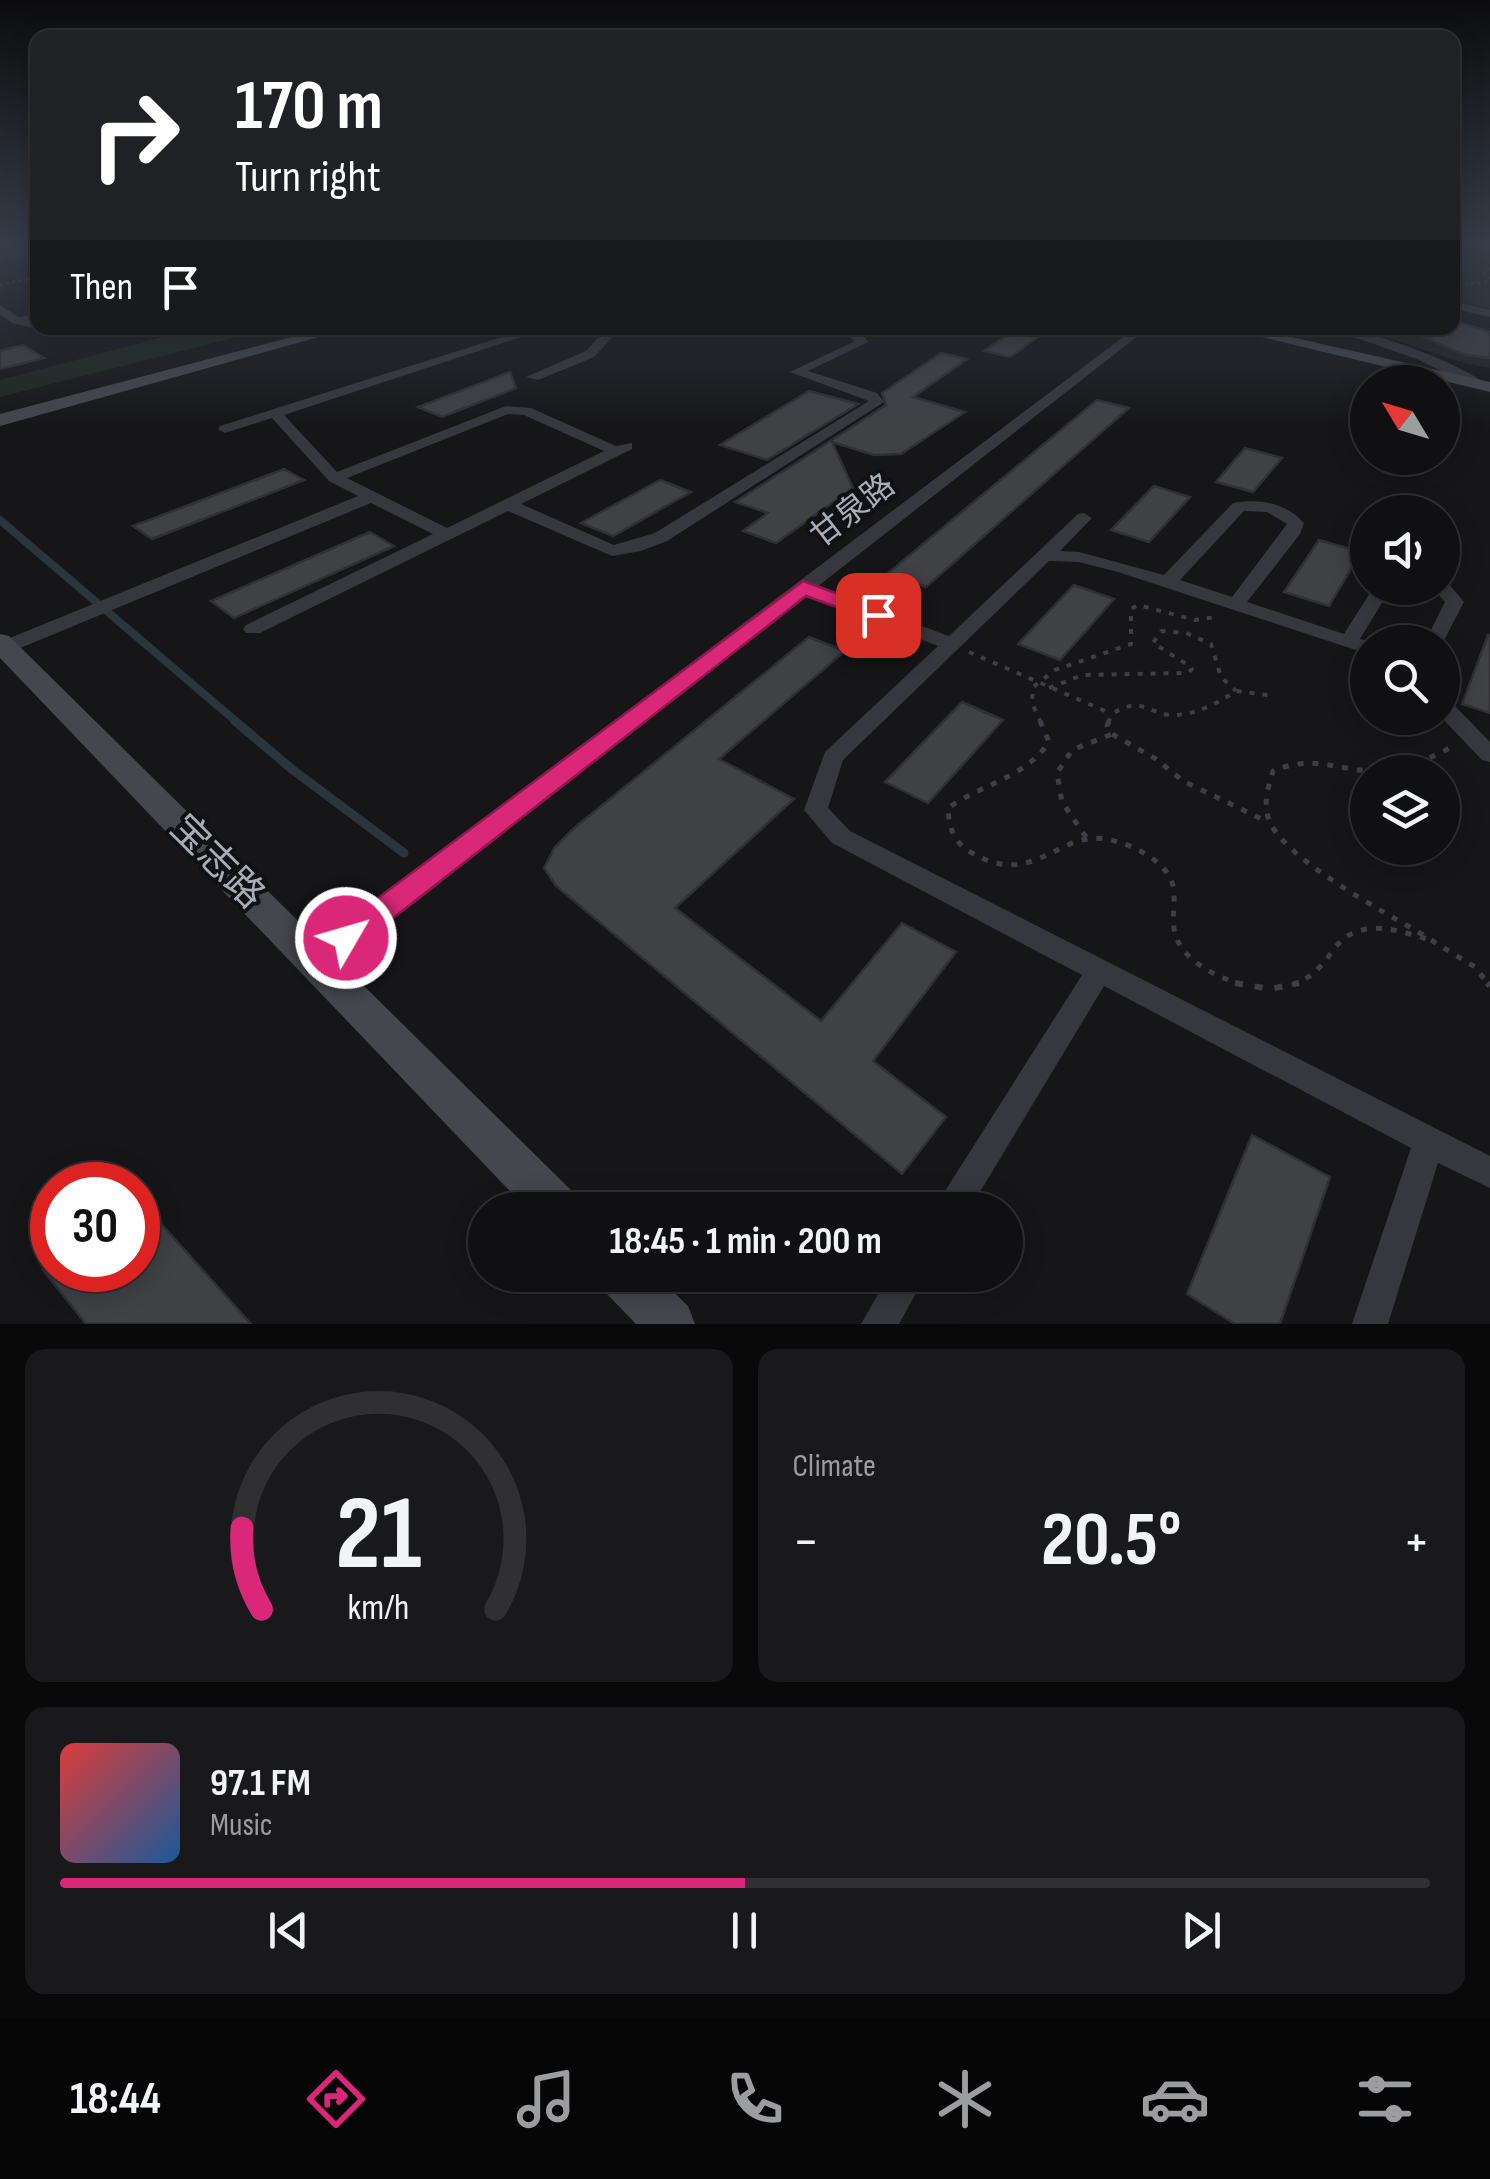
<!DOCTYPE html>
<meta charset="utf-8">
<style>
:root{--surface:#101012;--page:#19191b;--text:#f1f3f6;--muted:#9c9d9f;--line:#303032;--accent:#db2777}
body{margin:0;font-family:"Sofia Sans Condensed","Noto Sans SC",sans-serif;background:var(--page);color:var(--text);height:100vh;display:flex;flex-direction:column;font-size:38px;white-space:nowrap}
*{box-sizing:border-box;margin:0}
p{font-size:32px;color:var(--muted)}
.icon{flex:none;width:55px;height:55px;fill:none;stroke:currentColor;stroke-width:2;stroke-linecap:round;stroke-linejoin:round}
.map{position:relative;height:1324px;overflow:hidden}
.details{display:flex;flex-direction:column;gap:25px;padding:25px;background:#09090a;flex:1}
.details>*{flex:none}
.banner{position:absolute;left:30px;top:30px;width:1430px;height:305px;border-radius:20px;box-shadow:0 5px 25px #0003,0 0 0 2px var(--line);background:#202124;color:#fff;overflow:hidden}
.needle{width:65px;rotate:308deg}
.fabs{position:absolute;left:1350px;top:365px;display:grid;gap:20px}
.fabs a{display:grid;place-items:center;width:110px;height:110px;border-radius:50%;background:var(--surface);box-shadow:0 5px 25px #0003,0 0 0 2px var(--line);font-size:50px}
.speed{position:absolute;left:30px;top:1162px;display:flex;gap:20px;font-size:50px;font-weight:700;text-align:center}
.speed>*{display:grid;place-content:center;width:130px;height:130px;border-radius:50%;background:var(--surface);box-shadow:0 5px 25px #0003,0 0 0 2px var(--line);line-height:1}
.speed .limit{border:15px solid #d22;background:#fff;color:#111}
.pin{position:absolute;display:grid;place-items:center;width:85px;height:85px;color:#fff;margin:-42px;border-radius:20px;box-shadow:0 5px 15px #0006}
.me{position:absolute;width:110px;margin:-55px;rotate:52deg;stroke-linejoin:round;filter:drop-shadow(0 0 8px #0008)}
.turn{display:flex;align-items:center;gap:35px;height:210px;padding:0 40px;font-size:45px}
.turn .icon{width:130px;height:130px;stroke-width:2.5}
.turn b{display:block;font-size:70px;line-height:85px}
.then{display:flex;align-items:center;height:95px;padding:0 40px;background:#0003;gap:20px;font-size:38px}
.big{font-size:75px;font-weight:700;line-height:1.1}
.details .tile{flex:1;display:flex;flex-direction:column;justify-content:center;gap:15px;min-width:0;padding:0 35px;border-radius:20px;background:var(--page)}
.details .dial{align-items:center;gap:0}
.dial svg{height:260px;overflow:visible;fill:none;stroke:var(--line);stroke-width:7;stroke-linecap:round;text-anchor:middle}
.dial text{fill:var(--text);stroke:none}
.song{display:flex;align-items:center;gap:30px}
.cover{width:120px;height:120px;border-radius:15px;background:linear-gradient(135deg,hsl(0 70% 55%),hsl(210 70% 35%))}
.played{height:10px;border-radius:5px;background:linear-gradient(90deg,var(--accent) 50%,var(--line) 50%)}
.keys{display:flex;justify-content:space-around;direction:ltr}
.heat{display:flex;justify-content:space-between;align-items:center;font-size:55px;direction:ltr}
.details .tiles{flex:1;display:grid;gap:25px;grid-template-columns:1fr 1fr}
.tile:last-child{grid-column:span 2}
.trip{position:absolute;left:468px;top:1192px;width:555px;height:100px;border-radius:50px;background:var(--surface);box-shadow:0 5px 25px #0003,0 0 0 2px var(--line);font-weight:700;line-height:100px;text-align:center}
.tabs{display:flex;height:160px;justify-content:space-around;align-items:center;background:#060607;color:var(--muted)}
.tabs .icon{width:70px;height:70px}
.tabs .current{color:var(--accent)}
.tabs b{font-size:45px;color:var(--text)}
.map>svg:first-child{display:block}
</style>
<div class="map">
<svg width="1490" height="1324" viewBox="0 0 1490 1324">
<rect width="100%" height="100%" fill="#161618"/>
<path fill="#222225" d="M1359,328H1430L1490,345V368L1464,363Z"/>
<g fill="#1e261f">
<path d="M1452,244L1490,252V310L1453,300Z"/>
<path d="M197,328H273L0,397V380Z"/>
</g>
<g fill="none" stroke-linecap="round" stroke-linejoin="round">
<path stroke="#2c353c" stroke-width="8" d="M0,520L238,723"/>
<path stroke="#2c353c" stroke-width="9" d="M235,721L293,770L404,853"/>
</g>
<g fill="#404145" stroke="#303034" stroke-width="2.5">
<path d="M1452,320L1490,332V358L1465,355L1423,337L1452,334Z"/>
<path d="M1017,328H1050L1010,357L984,351Z"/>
<path d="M23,345L44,358L0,369V351Z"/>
<path d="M941,353L967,359L913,397L965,412L901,454L874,455L832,442L853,488L776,543L743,531L768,513L735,502L886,405L882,393Z"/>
<path d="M510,372L516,388L442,417L418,407Z"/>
<path d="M809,391L858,404L767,460L720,445Z"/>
<path d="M1097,400L1129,408L926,587L888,573Z"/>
<path d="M1245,448L1282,458L1253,492L1216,482Z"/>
<path d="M284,469L304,480L152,539L133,526Z"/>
<path d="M660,480L691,492L613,536L581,523Z"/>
<path d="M1154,486L1190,497L1149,542L1111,530Z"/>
<path d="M370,532L394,546L234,618L211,601Z"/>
<path d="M1319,540L1361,552L1329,606L1284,592Z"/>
<path d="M1074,585L1114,599L1060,660L1018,644Z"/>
<path d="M1488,635H1490V713L1462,704Z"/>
<path d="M809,637L845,651L719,759L794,799L675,908L821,1021L902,923L956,952L873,1061L946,1117L902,1174L556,886L544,868L555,847L573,829Z"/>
<path d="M962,702L1003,720L928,803L885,782Z"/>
<path d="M1252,1135L1330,1177L1280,1324H1235L1187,1294Z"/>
<path d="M138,1198L251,1324H86L43,1270H138Z"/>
</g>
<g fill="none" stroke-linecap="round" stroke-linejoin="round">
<g stroke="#3d3f44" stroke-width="2.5" stroke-dasharray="2.5 4" stroke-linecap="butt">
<path d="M1452,248L1490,259"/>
<path d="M1490,269L1484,272L1490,279"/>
<path d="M0,285L38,277"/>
<path d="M1452,286L1490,281"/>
</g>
<g stroke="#3d3f44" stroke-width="4" stroke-dasharray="5 8" stroke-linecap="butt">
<path d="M969,652L1112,714"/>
<path d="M1049,688L1083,675L1188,673L1192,669L1188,665L1153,643L1161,631L1186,633L1211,644L1221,677L1236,691"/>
<path d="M1041,723L1032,703L1033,687L1055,670L1131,644V609L1138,605L1195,620L1216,617"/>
<path d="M1108,723L1112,714C1143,694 1149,716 1175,715C1197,714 1218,703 1236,691L1275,696"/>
</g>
<g stroke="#3d3f44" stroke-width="5" stroke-dasharray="6 9" stroke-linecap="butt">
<path d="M1040,721L1049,742C1025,778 982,784 948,808C949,828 953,842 972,853C1036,890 1059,827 1111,840C1136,846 1171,863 1174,891C1175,907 1171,923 1176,937C1186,963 1219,978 1244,985"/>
<path d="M1109,721L1107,726L1112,734L1156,759L1183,781L1268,822"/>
<path d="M1086,837L1062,802L1057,773L1072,750L1112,734"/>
<path d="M1423,935C1387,913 1279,857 1268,817C1263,802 1269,785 1273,771C1316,753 1338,772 1380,771C1407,771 1431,757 1454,746"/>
<path d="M1431,940L1475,967L1489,985"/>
<path d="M1292,985C1312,978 1322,966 1334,949C1358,916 1398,930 1430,940"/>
</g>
<g stroke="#3d3f44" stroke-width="6" stroke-dasharray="8 12" stroke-linecap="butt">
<path d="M1235,983L1270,989L1299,983"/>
<path d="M1487,983L1490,986"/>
</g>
<g stroke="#37383d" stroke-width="5">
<path d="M0,257L38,250"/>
<path d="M16,321L38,316"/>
</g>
<g fill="#37383d" fill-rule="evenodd">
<path d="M1452,301L1490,310V317L1452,308Z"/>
<path d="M0,305L20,318L38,321V328H42L38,329L12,323L0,314Z"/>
<path d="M531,328H548L284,415L337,472L506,406L531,408L616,446L632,443V449L521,504L614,545L655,533L869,401L790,372L855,341L836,328L861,331L868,342L808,371L877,393L884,402L667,541L641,551L612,556L508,511L260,633H246L243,629L246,625L433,534L371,503L13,651H0V642L358,496L329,481L272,418L225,433L218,429L220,426ZM508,414L524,415L604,451L447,528L347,478Z"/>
<path d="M613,328H630L614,335L594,357L538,380L526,377L586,351L606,329Z"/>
<path d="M1135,328H1148L817,587L949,636L1078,514L1084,513L1092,518L1060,551L1079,552L1164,575L1233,503C1259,498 1287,503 1304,523L1300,534L1247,602L1344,634L1373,588H1391L1360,639L1371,642H1368V654L1118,572L1079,562L1049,561L843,760L828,808L850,831L1490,1156V1188L1438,1163L1388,1324H1352L1411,1148L1104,986L969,1210H933L1082,975L832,843L804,810L825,752L938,646L806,595L325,970L315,973L305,970L301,962L305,954ZM1244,511L1267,512L1287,524L1232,597L1180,580Z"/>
<path d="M1328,328C1363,326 1458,362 1486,384L1474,387L1417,359Z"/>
<path d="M1442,582L1448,583L1464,602L1442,644L1425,642L1445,602L1433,588H1442Z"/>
<path d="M1442,699L1449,700L1490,742V762L1482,760L1442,718Z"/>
<path d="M889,1275H926L899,1324H861Z"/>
</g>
<g fill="#45474d" fill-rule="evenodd">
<path d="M326,328H351L0,426V414Z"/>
<path d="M1224,328H1251L1490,382V392Z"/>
<path d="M0,634L9,636L575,1194L582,1210H528L0,658Z"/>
<path d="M598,1275H656L688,1306L695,1324H636L605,1292Z"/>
</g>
</g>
<linearGradient id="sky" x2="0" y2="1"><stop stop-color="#0c0c0d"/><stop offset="0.57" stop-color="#363c48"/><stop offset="1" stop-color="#363c48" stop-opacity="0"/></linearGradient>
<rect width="1490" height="429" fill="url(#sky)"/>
<path fill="#db2777" stroke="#8e194d" stroke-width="2.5" d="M803,581L885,611L888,615L878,622L806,596L356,947L346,950L335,947L331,938L335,930Z"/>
<g text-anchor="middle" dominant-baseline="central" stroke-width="8" stroke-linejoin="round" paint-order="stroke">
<g font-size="32" fill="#a8adb8" stroke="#111113">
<text transform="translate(853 511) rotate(-38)">甘泉路</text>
</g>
<g font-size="38" fill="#a8adb8" stroke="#111113">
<text transform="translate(217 862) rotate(45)">宝志路</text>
</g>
</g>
</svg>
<div class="fabs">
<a><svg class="needle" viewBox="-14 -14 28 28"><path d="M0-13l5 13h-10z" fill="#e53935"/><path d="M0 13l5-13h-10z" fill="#9c9d9f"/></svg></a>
<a><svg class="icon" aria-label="sound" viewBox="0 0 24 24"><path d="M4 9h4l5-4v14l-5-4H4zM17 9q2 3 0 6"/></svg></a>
<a><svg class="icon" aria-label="search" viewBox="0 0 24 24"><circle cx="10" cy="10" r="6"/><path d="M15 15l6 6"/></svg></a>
<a><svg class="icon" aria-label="layers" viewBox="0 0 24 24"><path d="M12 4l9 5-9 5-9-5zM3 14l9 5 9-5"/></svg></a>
</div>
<div class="speed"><div class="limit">30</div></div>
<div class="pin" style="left:878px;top:615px;background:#d93025"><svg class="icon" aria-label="arrive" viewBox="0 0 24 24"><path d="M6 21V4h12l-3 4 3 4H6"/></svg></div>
<svg class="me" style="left:346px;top:938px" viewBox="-20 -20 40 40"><circle r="17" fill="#db2777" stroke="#fff" stroke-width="3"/><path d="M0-11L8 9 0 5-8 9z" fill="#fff"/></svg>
<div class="trip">18:45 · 1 min · 200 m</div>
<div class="banner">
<div class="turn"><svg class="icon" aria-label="right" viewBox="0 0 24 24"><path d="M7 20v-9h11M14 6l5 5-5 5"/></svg><div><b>170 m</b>Turn right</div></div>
<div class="then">Then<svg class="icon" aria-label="arrive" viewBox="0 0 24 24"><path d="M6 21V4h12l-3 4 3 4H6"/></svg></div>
</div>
</div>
<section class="details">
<div class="tiles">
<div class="tile dial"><svg viewBox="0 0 100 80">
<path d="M14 69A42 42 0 1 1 86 69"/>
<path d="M14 69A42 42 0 0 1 8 44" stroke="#db2777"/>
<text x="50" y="56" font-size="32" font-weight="700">21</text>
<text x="50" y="72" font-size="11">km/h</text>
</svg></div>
<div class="tile"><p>Climate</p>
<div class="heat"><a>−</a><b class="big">20.5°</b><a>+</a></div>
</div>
<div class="tile">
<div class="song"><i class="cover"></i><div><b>97.1 FM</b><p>Music</p></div></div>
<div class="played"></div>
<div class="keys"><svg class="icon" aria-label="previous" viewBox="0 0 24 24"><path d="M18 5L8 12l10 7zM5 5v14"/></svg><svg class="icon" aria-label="pause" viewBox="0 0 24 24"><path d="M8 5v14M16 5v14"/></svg><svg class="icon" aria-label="next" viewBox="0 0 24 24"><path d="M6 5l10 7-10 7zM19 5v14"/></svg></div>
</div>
</div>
</section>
<nav class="tabs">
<b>18:44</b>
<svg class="icon current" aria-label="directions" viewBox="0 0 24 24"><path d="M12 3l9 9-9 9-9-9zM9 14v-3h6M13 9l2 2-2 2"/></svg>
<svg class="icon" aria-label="music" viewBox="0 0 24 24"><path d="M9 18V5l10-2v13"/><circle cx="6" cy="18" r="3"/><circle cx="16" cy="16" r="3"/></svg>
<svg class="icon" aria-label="phone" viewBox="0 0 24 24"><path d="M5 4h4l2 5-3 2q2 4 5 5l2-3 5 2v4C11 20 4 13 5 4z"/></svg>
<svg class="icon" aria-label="climate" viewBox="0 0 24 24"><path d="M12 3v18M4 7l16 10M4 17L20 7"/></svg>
<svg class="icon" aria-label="car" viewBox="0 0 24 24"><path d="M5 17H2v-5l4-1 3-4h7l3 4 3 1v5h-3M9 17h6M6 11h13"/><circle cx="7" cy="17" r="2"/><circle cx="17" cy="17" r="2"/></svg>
<svg class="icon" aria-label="filters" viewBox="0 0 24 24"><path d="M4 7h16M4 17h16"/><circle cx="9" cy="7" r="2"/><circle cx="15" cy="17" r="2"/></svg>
</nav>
